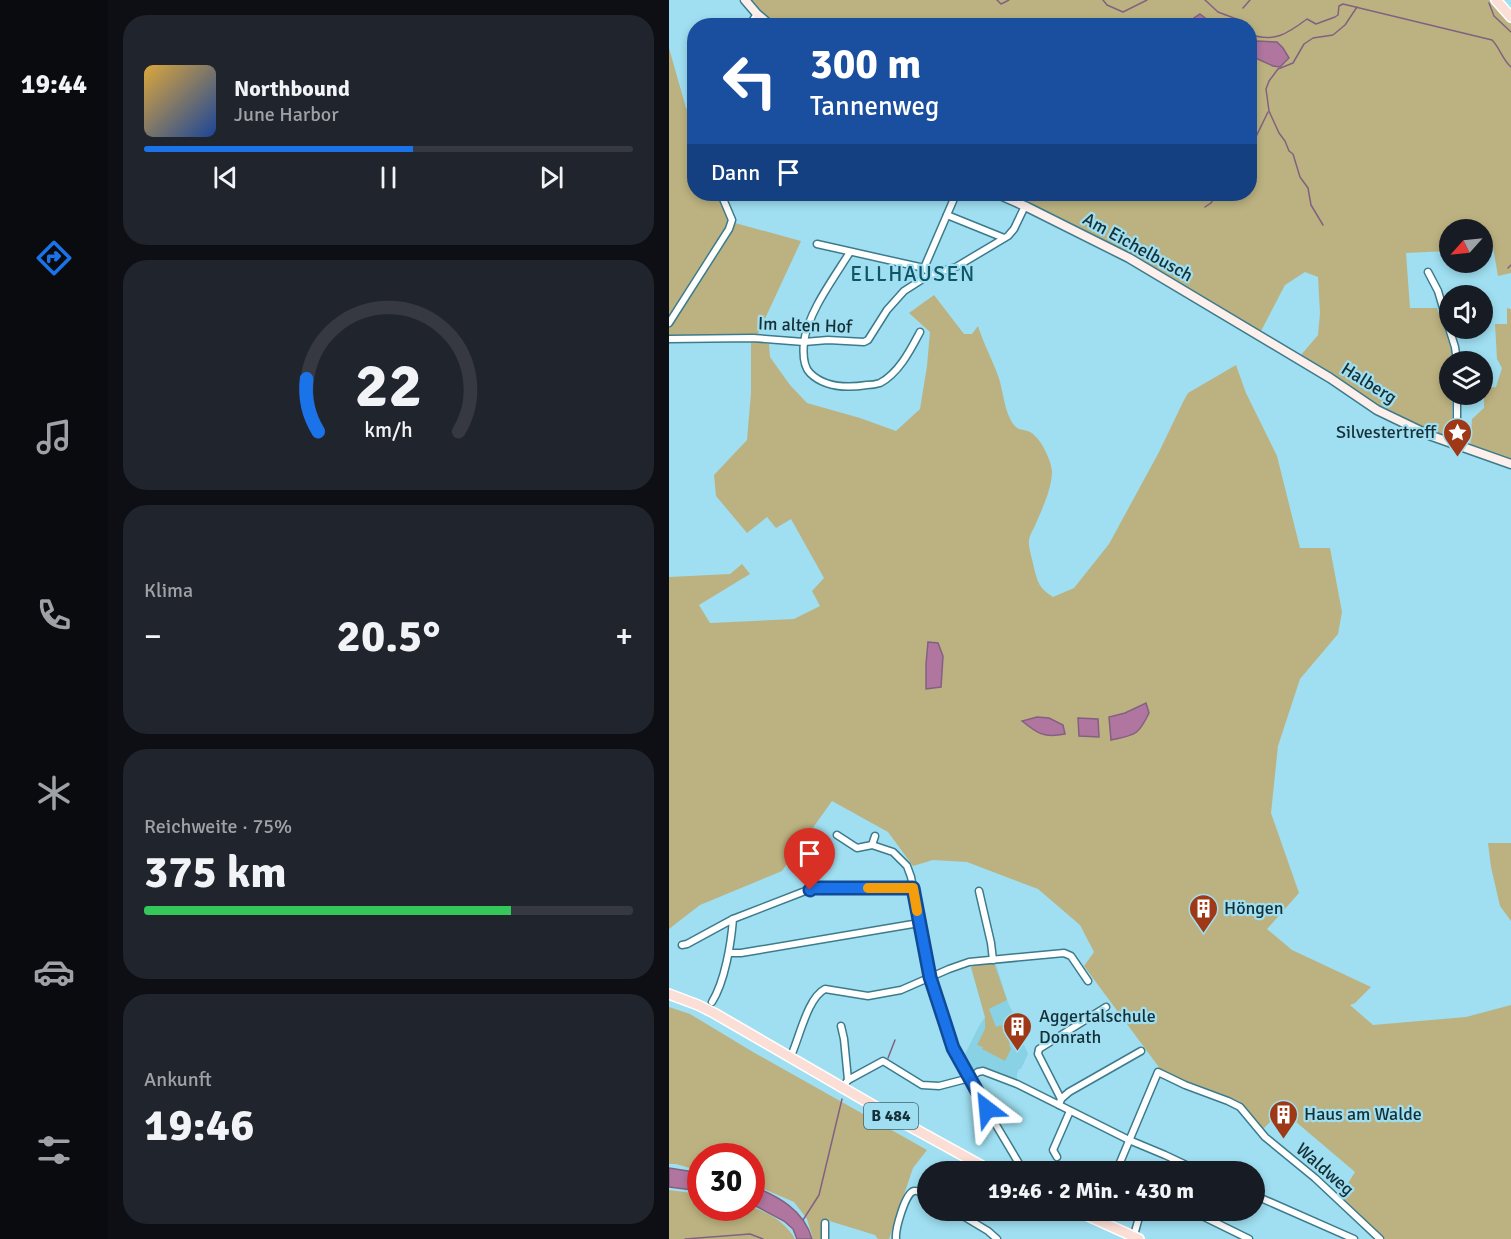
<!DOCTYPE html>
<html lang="de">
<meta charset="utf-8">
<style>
:root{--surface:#171b24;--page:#20242c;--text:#f1f3f6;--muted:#9ea1a6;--line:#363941;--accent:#1a73e8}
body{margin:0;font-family:Signika,sans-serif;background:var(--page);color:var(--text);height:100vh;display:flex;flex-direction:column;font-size:22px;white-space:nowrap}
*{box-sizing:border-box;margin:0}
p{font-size:20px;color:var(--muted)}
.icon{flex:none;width:33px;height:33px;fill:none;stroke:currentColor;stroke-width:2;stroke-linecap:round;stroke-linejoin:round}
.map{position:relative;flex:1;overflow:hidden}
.side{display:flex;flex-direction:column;gap:15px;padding:15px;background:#0d0f14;width:561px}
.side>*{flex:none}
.banner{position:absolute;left:18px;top:18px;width:570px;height:183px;border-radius:24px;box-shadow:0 3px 9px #0003;background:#1a4fa0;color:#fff;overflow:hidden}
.needle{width:39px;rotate:243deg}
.buttons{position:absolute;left:770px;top:219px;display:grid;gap:12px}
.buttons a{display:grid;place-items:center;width:54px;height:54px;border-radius:50%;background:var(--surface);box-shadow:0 3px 9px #0003;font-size:30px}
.speed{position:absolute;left:18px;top:1143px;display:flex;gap:12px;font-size:30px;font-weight:700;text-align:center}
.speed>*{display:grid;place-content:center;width:78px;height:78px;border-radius:50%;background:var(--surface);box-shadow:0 3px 9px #0003;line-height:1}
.speed .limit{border:9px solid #d22;background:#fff;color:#111}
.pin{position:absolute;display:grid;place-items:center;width:51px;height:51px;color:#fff;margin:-62px -26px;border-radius:50% 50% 50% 0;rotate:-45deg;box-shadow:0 0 6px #0007}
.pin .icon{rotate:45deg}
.me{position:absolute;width:66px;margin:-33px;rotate:331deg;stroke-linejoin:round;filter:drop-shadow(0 0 4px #0008)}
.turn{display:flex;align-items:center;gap:21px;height:126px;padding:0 24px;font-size:27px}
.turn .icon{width:78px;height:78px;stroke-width:2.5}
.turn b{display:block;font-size:42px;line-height:51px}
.then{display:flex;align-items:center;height:57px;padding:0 24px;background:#0003;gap:12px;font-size:22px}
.big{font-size:45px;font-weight:700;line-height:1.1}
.side .tile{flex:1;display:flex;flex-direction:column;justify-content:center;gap:9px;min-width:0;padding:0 21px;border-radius:24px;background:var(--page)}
.side .dial{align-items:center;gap:0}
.dial svg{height:156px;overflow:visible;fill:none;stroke:var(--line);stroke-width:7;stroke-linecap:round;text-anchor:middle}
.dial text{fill:var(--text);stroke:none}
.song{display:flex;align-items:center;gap:18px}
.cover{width:72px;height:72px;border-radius:9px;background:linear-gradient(135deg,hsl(40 70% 55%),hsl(220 70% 35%))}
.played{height:6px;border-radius:3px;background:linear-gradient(90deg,var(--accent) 55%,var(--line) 55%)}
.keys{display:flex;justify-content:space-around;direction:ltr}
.heat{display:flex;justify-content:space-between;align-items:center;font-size:33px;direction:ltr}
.charge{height:9px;border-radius:4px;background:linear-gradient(90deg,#34c759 75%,var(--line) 0)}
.trip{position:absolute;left:248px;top:1161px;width:348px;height:60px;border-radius:30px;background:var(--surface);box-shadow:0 3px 9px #0003;font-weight:700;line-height:60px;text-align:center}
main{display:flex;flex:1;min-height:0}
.dock{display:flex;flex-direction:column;width:108px;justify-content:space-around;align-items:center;background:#090b0e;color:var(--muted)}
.dock .icon{width:42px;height:42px}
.dock .current{color:var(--accent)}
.dock b{font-size:27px;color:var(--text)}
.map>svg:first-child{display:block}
</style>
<main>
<nav class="dock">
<b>19:44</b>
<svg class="icon current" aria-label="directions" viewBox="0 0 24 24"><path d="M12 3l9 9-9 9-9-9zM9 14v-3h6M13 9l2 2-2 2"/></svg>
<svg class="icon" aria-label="music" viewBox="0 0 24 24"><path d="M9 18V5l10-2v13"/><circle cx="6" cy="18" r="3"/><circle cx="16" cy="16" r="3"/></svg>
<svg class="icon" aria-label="phone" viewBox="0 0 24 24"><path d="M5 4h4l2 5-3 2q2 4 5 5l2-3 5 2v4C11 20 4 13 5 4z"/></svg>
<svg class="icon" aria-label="climate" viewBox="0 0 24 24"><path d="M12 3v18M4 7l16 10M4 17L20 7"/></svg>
<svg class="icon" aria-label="car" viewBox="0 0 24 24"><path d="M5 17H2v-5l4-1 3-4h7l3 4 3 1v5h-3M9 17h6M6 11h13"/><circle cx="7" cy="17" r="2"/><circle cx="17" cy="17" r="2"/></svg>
<svg class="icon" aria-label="filters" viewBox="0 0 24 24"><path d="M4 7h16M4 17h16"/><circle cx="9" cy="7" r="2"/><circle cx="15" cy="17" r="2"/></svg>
</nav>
<section class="side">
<div class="tile">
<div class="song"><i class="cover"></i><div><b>Northbound</b><p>June Harbor</p></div></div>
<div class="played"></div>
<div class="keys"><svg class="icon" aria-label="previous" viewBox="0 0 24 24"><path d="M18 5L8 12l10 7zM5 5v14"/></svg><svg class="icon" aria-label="pause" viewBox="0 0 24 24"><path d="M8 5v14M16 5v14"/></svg><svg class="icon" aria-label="next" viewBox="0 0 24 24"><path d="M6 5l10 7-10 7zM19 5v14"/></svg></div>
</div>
<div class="tile dial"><svg viewBox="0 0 100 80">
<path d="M14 69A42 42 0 1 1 86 69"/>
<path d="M14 69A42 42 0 0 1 8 42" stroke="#1a73e8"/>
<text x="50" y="56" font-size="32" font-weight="700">22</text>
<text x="50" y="72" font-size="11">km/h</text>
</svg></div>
<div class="tile"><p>Klima</p>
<div class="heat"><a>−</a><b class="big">20.5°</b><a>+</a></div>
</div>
<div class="tile"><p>Reichweite · 75%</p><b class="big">375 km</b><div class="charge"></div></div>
<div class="tile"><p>Ankunft</p><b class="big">19:46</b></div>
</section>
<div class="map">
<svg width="842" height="1239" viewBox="0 0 842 1239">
<rect width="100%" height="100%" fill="#9fdff1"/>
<path fill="#89d2e6" d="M326,961L338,1000L347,1020L349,1031L359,1054L352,1069H350L348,1074V1084L314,1071L301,1078L292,1062L310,1026L316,1017L302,967Z"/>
<g fill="#bcb281" fill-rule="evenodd">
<path d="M80,0H820L842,24V273L829,276L823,242H813V230H780V250L778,251L737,253L741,308H768L782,348V361L780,362V394L783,395V439C758,430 733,420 710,407C683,392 657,373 632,355L649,335L651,313L649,277L636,272L616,285L591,333L461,254L357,202L360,194H580V26L545,25L531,14L525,18V26H106L90,12ZM587,41L608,42L604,66L584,57L582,48Z"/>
<path d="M0,48L17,108L23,116L26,141V194H48L58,215V226L0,316Z"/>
<path d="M66,223L132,241L89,334L0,337V327L62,234Z"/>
<path d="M265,295L295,334H303L309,326C314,342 322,357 328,373C335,390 334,410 345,425C350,431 355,429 361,432C372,438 382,460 383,471C383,490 372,511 365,528C363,531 360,537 360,541C359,547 364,561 365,568C369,583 370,588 384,597L405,588L440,544L490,452L514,402L519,393L567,365L577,393L608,456L631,548H661L673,612L669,634L631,679L609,746L602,813L630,893L598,929L623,950L702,987L686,1003L681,1005L704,1025L797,1017L842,1005V1239H716L671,1196L686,1172L613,1110L594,1129L570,1101L504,1078L492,1070L415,966L425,952L411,925L369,889L298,862L264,860L244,866L219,832L163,801L113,871L31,905L0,929V577L61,574L73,564L81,574L30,605L41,623L125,619L151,606L143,591L155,578L122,519L107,528L98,517L78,533L47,496L45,475L78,440L82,393V341L100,344L101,357L121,385L138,403L191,418L227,431L251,409L258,366L261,332L240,313ZM259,642L269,643L274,657L272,687L258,689L257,664ZM476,703L443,739L440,717L456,713Z"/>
<path d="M838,308L842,309V462L801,449L803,419L815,408V388L827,387L833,368L828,359L826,324H838Z"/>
<path d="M819,843H842V921L831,906L822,867Z"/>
<path d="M324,960L338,1000L320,1009L327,1027L347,1020L349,1031L338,1036L341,1044L340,1045L342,1049L336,1061L313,1049L314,1047L308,1045L316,1029V1017L302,967Z"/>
<path d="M0,1007L21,1014L84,1052L258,1150L244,1168L220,1239H209L206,1235L154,1219V1239H144L138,1219L125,1202L83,1184L82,1156H32L31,1171L7,1164H0Z"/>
<path d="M0,1190L31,1194L32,1208C45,1208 73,1205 85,1208C101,1213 118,1224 126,1239H0Z"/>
</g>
<g fill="#b076a0" stroke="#826180" stroke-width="1.5">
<path d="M531,14L544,24L545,25H525V18Z"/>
<path d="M587,41L608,42L614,48L620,58L611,67L604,66L584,57L582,48Z"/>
<path d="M259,642L269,643L274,656L272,687L257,689V664Z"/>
<path d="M477,703L480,713C469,736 466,735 442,740L440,717L456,713Z"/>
<path d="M368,717L380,718L394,725L396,734C375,738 369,734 353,721Z"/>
<path d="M409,718L429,719L430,737L410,736Z"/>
<path d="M0,1168L31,1173V1191L0,1187Z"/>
<path d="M83,1186C109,1196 135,1210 143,1239H128L124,1229L115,1221L83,1204Z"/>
</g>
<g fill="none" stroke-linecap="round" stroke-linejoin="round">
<g stroke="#826180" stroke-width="1.5">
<path d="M328,0L332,4L340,0"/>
<path d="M434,0L438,5L454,12L478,0"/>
<path d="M536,0L549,12L578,23L579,26"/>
<path d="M820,3L825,16L842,32"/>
<path d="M574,8L581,0"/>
<path d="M580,34C605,43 618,34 638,19L647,24L666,17L669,15L670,6L674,4L823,40C831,48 833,59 842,67"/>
<path d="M580,151L599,112"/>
<path d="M536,207L542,203L547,194"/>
<path d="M654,225L642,205L639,188L631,177L624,154L620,151L616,141L610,133L600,111L597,89L600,81L609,69L624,63L635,44L644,38L664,35L676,25L688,7"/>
<path d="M839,268L842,265"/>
<path d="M219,1058L226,1040"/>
<path d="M181,1083L196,1074"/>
<path d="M134,1220L150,1195L173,1099"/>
<path d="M16,1239L81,1234L94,1239"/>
</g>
<defs>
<g id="street">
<path d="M80,26L88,14"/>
<path d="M26,115V132"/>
<path d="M278,215L335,238"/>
<path d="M148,244L255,268"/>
<path d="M181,252C165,278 139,312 135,342C134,352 134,366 141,373C156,388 179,388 198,385C202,385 208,384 211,383C230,373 242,349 251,332"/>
<path d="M257,270L255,268L287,194"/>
<path d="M759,272L769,291L780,328"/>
<path d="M0,323L60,229L63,220L52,194"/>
<path d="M780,328L786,347L788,362"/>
<path d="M0,339L84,338L135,342L159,340L195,342L199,340L218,310L235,291L260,275L287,267L339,236L345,229L356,206"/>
<path d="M785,445L788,434V394"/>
<path d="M168,835L188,848L203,845L224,852L238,866L242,877L261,977L284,1048L308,1093L355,1172"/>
<path d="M203,845L206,836"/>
<path d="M310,891L322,943L324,960"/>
<path d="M13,945L18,944L64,919"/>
<path d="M60,953H72L250,923"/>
<path d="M43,1002C56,981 62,944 64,919L144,888H244"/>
<path d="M172,1026L175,1039L179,1080"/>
<path d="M121,1058C130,1040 138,998 156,989L199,996L232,990L280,969L300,962L395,953L402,956L419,981"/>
<path d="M173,1088L179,1080L214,1061L253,1085L270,1086L301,1078L309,1072L314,1071L348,1084L460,1140L496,1155L532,1172"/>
<path d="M392,1099L400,1092L472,1051"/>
<path d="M390,1105L392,1099L369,1054L370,1049L437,1007"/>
<path d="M388,1157L384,1150L401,1111"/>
<path d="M447,1172L489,1072L516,1085L559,1101L571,1107L596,1137L646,1178L711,1239"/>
<path d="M585,1195L685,1239"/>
<path d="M284,1210L319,1231L328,1239"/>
<path d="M479,1210L491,1216"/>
<path d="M521,1210L580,1239"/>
<path d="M156,1223V1239"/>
<path d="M227,1239C226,1230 236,1193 245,1191C249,1190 254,1194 258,1196"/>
<path d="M464,1239L472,1210"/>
</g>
<g id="secondary">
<path d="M76,0L88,14L102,26"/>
<path d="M329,194L358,207L460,258L661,378L708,410L760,435L842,464"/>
</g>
<g id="primary">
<path d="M827,0L842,17"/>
<path d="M0,994L29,1005L45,1013L226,1118L324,1172"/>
<path d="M406,1210L470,1239"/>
</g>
</defs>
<use href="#street" stroke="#3c7b8b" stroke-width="9"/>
<use href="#secondary" stroke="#3c7b8b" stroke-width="11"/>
<use href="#primary" stroke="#fff" stroke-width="12"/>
<use href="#street" stroke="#fff" stroke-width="6"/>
<use href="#secondary" stroke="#fdefeb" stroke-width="8"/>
<use href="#primary" stroke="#fbdfd7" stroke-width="9"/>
</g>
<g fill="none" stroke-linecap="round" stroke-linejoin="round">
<defs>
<path id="route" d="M141,890L144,888H244L261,977L276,1023L284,1048L318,1109"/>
</defs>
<use href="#route" stroke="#114b97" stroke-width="15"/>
<use href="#route" stroke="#1a73e8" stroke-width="10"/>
<path stroke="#f59e0b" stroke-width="10" d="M199,888H244L248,911"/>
</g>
<defs>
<symbol id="sight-pin" viewBox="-11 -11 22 30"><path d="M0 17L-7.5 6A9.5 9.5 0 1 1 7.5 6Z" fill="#9f3817" stroke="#9fdff1"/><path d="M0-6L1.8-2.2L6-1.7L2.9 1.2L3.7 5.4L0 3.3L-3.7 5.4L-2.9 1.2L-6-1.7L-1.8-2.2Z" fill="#fff"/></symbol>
<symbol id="building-pin" viewBox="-11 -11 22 30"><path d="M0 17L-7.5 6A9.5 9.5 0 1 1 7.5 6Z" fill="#9f3817" stroke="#9fdff1"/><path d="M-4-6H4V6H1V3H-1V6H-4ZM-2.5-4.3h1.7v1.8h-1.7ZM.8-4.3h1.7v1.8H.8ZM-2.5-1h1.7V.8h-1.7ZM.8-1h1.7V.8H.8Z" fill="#fff"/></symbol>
</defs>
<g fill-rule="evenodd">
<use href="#sight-pin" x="772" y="416" width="33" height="45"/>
<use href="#building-pin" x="518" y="892" width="33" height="45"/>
<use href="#building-pin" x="332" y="1010" width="33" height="45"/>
<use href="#building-pin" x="598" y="1098" width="33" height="45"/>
</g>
<g text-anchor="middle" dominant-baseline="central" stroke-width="4.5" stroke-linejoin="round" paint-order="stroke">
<rect fill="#9fdff1" stroke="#3f646f" stroke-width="1.5" x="195" y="1103" width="54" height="26" rx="4.5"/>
<g font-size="16" font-weight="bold" fill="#163037">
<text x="222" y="1116">B 484</text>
</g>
<g font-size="18" fill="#163037" stroke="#9fdff1">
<text transform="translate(469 247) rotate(29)">Am Eichelbusch</text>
<text transform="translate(136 325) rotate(2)">Im alten Hof</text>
<text transform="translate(700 383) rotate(32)">Halberg</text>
<text transform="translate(656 1169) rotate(41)">Waldweg</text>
</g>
<g font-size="18" fill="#163037" stroke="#9fdff1" text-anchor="start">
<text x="767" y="432" text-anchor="end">Silvestertreff</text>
<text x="555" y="908">Höngen</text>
<text x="370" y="1016">Aggertalschule<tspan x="370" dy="21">Donrath</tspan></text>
<text x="635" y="1114">Haus am Walde</text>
</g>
<g font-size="21" letter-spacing="1.5" fill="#0f5565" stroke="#9fdff1">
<text x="244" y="274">ELLHAUSEN</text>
</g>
</g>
</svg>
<div class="buttons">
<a><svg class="needle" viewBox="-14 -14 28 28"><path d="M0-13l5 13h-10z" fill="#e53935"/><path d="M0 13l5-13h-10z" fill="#9ea1a6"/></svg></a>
<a><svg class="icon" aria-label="sound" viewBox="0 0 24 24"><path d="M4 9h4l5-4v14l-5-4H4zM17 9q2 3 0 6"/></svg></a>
<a><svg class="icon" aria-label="layers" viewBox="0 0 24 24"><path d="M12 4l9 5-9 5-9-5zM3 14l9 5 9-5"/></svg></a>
</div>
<div class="speed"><div class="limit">30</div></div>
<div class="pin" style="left:141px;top:890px;background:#d93025"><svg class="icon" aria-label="arrive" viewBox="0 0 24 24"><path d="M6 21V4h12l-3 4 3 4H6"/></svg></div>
<svg class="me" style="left:318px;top:1109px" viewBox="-20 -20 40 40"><path d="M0-17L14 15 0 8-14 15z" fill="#1a73e8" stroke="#fff" stroke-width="4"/></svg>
<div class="trip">19:46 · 2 Min. · 430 m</div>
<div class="banner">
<div class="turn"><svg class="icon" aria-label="left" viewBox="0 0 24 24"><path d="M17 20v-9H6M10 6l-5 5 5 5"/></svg><div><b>300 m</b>Tannenweg</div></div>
<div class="then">Dann<svg class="icon" aria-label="arrive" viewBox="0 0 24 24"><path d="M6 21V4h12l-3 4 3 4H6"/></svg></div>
</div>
</div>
</main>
